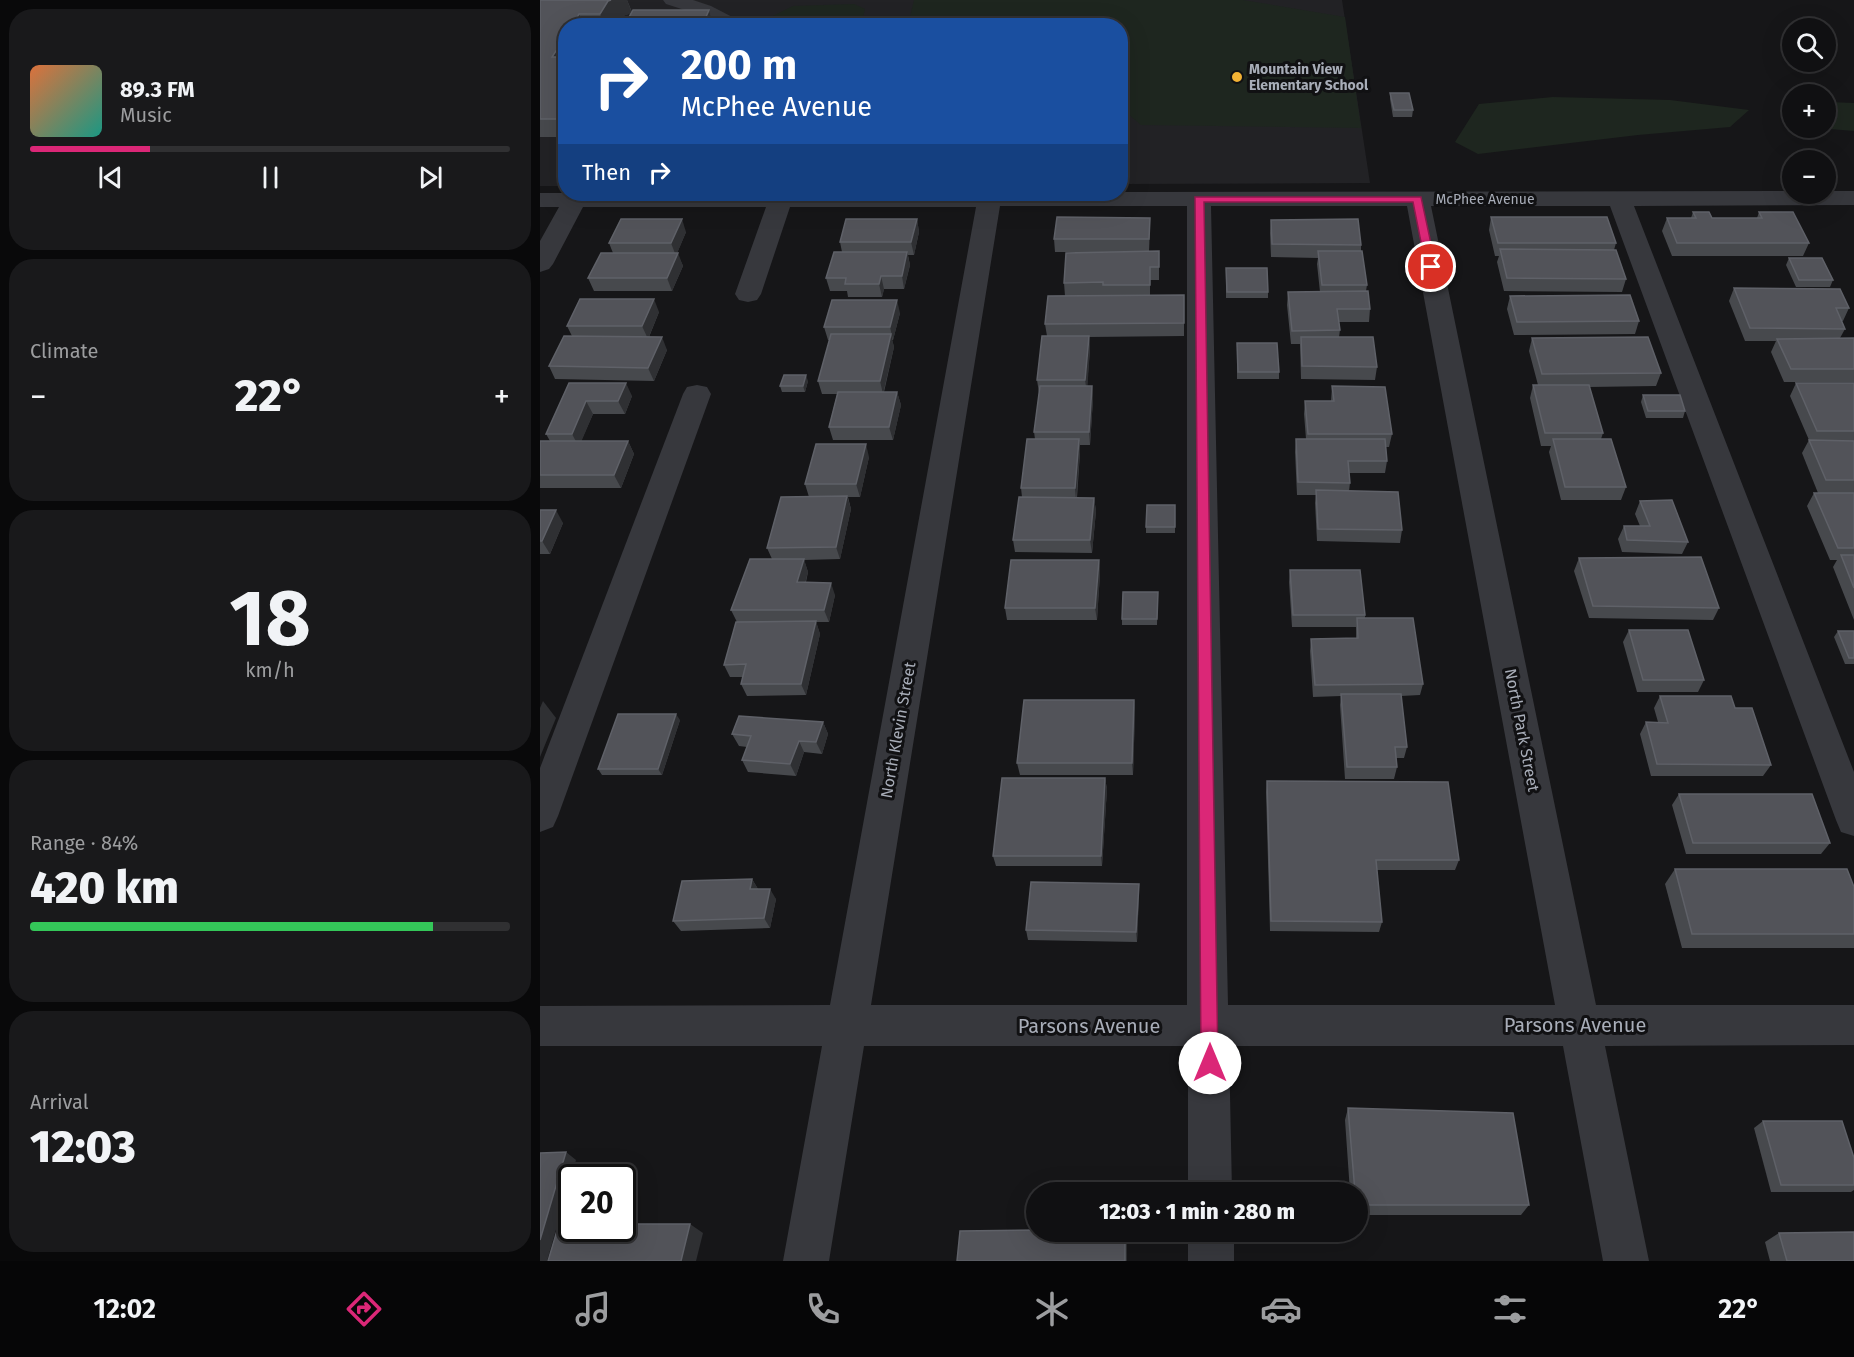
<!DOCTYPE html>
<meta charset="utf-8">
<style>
:root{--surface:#101012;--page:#19191b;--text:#f1f3f6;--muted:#9c9d9f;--line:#303032;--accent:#db2777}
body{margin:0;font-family:"Fira Sans",sans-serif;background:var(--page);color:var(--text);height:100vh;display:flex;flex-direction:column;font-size:22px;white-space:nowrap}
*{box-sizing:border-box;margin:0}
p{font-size:20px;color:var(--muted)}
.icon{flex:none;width:33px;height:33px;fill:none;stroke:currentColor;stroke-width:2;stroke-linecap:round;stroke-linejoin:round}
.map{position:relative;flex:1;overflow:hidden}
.side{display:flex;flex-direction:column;gap:9px;padding:9px;background:#09090a;width:540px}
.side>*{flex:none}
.top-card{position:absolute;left:18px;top:18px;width:570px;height:183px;border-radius:24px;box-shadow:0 6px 24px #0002,0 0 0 2px var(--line);background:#1a4fa0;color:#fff;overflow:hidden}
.tools{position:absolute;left:1242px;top:18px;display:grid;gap:12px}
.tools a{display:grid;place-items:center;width:54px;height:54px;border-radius:50%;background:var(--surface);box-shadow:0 6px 24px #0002,0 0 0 2px var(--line);font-size:30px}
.speed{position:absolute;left:18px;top:1164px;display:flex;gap:12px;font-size:30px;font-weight:700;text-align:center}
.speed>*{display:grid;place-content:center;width:78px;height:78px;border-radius:50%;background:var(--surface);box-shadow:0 6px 24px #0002,0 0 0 2px var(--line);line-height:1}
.speed .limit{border:3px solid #111;border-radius:9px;background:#fff;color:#111}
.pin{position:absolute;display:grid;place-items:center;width:51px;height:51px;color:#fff;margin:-26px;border:3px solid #fff;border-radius:50%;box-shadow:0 2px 6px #0007}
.me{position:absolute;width:66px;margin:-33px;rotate:0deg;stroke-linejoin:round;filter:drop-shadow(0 0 4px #0008)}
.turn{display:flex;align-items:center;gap:21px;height:126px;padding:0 24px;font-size:27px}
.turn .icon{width:78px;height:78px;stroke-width:2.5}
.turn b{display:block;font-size:42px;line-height:51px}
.then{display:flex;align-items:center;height:57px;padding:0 24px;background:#0003;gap:12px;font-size:22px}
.big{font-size:45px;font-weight:800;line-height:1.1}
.side .tile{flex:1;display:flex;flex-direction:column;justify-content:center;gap:9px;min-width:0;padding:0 21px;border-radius:24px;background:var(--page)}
.side .dial{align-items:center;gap:0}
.dial b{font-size:78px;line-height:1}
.song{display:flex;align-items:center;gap:18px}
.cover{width:72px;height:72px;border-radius:9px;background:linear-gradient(135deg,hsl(20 70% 55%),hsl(170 70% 35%))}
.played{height:6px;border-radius:3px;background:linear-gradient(90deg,var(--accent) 25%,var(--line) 25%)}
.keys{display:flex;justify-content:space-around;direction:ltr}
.heat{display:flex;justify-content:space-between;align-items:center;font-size:33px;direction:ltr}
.charge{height:9px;border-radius:4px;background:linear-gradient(90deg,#34c759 84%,var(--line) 0)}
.trip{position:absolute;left:486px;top:1182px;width:342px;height:60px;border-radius:30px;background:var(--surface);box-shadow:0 6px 24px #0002,0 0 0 2px var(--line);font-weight:800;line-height:60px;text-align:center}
.tabs{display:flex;height:96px;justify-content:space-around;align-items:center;background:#060607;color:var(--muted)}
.tabs .icon{width:42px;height:42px}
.tabs .selected{color:var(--accent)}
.tabs b{font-size:27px;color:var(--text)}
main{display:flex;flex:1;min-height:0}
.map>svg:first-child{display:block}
</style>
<main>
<section class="side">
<div class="tile">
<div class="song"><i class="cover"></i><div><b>89.3 FM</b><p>Music</p></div></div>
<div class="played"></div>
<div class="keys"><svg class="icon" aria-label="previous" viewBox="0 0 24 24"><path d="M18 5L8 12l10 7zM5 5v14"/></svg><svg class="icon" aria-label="pause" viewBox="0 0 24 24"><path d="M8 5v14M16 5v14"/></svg><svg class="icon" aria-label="next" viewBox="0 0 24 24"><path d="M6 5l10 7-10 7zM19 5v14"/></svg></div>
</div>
<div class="tile"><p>Climate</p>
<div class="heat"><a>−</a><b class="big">22°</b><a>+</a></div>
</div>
<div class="tile dial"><b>18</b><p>km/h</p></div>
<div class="tile"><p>Range · 84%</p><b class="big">420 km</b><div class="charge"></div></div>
<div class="tile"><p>Arrival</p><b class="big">12:03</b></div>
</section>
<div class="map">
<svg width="1314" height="1261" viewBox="0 0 1314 1261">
<rect width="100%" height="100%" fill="#161618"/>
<path fill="#222225" d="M0,0H802L830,183L581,184L580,26H26L25,186H0Z"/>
<g fill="#1e261f">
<path d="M374,0H703L805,17L821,128L601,125L581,108L580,26L368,25Z"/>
<path d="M314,4L325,9L321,25L229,26L221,22L253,6Z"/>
<path d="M1013,97L1130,100L1209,110L1190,127L1098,135L938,154L915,142L939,104Z"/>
<path d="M1288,102L1314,103V131L1278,128H1286V109Z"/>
</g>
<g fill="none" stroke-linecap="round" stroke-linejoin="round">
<g fill="#37383d" fill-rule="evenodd">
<path d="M123,0H153L171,6L202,22L205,26H179L157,14L126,4Z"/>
<path d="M1252,191V194H1286V191H1314V205L1094,206L1314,772V836L1301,832L1296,820L1070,206H891L1056,1005H1314V1045L1065,1046L1109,1261H1063L1023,1046H689L692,1192H648V1046H324L289,1261H243L282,1046H0V1006L290,1005L436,207H250L221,294L217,300L208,302L199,300L195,294L226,207H43L13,264L9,269L0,272V241L19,207H0V193ZM460,206H647V1005H331ZM671,206H867L1015,1005H688Z"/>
<path d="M157,385L167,387L171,394L18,816L13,827L0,832V768L143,394L147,387Z"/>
<rect x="648" y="1232" width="46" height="29"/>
</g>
</g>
<g fill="#47494d">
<path d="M0,0H87L92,12L169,10L174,26H84L91,13L74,19L71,26H26V137H0Z"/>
<path d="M850,93L873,110L872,117H853L850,99Z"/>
<path d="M1153,212L1172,218H1217L1219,212L1269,243L1263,256H1132L1122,231L1127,218H1151Z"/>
<path d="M951,217L1076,243L1074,250L1086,279L1082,292L964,291L957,262L959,256H955L949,230Z"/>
<path d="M610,218L609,252L619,251V280H610V295H644V336L549,337L550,349L547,386H552L553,399L550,445H540V452L537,498H554L556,511L552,553L475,552L473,540L482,497L481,488L495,439L494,432L499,393L497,380L507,336L505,324L525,296L524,283L562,252H515L514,239Z"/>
<path d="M377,219L379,232L374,255H368L370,265L364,289H344L342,297H308L307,291H290L286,278L302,252L300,242Z"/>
<path d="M731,220L821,245V251L827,285L826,291L830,309L829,322H799L800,330L799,337L837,367L835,380L761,379L760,344H751L747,305L748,292H780L777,264L778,258L731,257L730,233Z"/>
<path d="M146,232L137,253L143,266L132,291H54L48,278L73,253L69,243Z"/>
<path d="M1249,258L1293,280L1290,287H1256L1246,265Z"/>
<path d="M686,268L728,292V298H686Z"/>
<path d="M1194,288L1309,308L1303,321H1302L1305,329L1300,338H1314V382H1244L1231,352L1236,341H1205L1189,301Z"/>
<path d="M970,296L1099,321L1095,334L974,335L967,309Z"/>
<path d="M119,312L109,337L127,350L114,381L15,379L9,366L32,336L27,326Z"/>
<path d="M360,313L353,340H352L354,347L344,392H357L361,405L353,440H293L289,427L297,394H282L278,381L290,340H288L284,327Z"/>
<path d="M992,338L1121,373L1116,386L1049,387L1063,433L1061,439L1086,487L1081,500H1021L1009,452L1011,446H1001L990,398L993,385H998L989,351Z"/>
<path d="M697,349L739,372V379H697Z"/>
<path d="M268,381L265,392H242L240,386Z"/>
<path d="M29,383L92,396L85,414H53L41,441H88L94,454L81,488H0V441H10L6,434Z"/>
<path d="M1256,383H1314V493H1278L1262,453L1269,440L1250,396Z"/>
<path d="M792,386L852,434L849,447H846L847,461L845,473H809L810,483L809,491L862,530L860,543L777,541L775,503L776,495H757L755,452L756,439H766L764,414L765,401H791Z"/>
<path d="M1103,395L1145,411L1143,418H1106L1101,402Z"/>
<path d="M329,457L320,497H308L311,509L300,559L264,560L268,572L266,582L295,595L289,622H276L280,634L266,695L207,696L201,684L203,677H190L184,665L197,622L191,610L232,559L227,548L269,497L265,484Z"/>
<path d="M1274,493H1314V620L1293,567L1297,560H1290L1267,506Z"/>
<path d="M1100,501L1148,542L1142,554L1082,552L1078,539L1084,526H1100L1095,514Z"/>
<path d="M635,505V533H606V527Z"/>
<path d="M0,510L23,523L10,554H0Z"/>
<path d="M1039,558L1179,608L1173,620L1049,618L1034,571Z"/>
<path d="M559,560L560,573L557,620H467L465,608Z"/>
<path d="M750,570L825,615V618L883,684L880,695L861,696L867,747L864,758H856L857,767L854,779H805L800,705L801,696L773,697L770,651L771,639L816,638V627H752L749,582Z"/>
<path d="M618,592L617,625H582V619Z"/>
<path d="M1089,630L1164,680L1158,692H1097L1083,642Z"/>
<path d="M1298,631H1314V664H1305L1294,637Z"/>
<path d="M1120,696L1195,708L1231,765L1223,776H1111L1100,734L1106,722H1118L1114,708Z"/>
<path d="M594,700L595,712L593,775H480L477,763Z"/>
<path d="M140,720L122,775H62L58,769Z"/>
<path d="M283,722L288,734L282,754L264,752L256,776L208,772L202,760L207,747L199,746L192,734Z"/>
<path d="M565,778L567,789L562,866H456L453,856Z"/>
<path d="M727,781L919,860L915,870H837L842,922L839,932L730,931L726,792Z"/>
<path d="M1139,794L1290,843L1281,854H1146L1132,805Z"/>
<path d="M1135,869L1314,887V948H1142L1125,884Z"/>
<path d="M212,879L218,889L236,899L230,928L141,931L133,921Z"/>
<path d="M599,894L597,942L488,940L486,930Z"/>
<path d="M808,1108L989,1205L981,1215H818V1192H810L805,1120Z"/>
<path d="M1223,1121L1314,1158V1190L1311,1192H1231L1214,1128Z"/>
<path d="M1239,1233L1314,1261H1230L1225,1242Z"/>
</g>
<g fill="#2f3033">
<path d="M71,0H87L92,13L74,19L71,26H64L60,14L68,1Z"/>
<path d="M169,10L174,26H162Z"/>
<path d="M39,14L44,26H32Z"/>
<path d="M26,36V66L12,57Z"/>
<path d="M610,218V230L609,252V239Z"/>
<path d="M142,219L146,232L136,256L131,243Z"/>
<path d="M377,219L379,232L374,255L371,242Z"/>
<path d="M367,252L370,265L364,289L362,276Z"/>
<path d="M138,253L143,266L132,291L127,278Z"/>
<path d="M341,276L344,289L342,297L339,284Z"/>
<path d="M114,299L119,312L108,339L102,326Z"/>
<path d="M357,300L360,313L353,340L350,327Z"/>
<path d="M351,334L354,347L343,394L340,381Z"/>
<path d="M549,336L550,349L547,393L545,380Z"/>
<path d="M122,337L127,350L114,381L108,368Z"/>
<path d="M266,375L268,381L265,392L263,386Z"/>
<path d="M86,383L92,396L85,414L78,401Z"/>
<path d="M552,386L553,399L550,445L549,432Z"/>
<path d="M357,392L361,405L353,440L349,427Z"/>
<path d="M46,401L53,414L39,447L32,434Z"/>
<path d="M539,439L540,452L536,501L535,488Z"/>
<path d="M88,441L94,454L81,488L74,475Z"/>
<path d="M326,444L329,457L320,497L316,484Z"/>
<path d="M307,496L311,509L300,559L296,547Z"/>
<path d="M554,498L556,511L552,553L550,540Z"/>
<path d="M16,510L23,523L10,554L2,541Z"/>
<path d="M264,559L268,572L262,595L257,582Z"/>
<path d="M559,560L560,573L557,620L555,608Z"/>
<path d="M291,583L295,595L289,622L284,610Z"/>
<path d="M276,621L280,634L266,695L261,684Z"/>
<path d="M594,700L595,712L593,775L592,763Z"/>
<path d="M3,701L16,718L0,757V708Z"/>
<path d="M136,714L140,720L122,775L118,769Z"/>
<path d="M283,722L288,734L282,754L276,742Z"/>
<path d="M259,741L264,752L256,776L250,764Z"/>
<path d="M565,778L567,789L562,866L561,856Z"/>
<path d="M212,879L218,889H210Z"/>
<path d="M599,884V894L597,942L596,932Z"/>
<path d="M230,889L236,899L230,928L224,918Z"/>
<path d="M26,1152L36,1160L7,1261H0V1240Z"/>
<path d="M150,1224L163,1233L156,1261H141Z"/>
<path d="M585,1232L587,1238V1261H585Z"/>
</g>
<g fill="#525359" stroke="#5f6168" stroke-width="1.5">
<path d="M0,0H71L68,1L60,14H39L32,26H26V36L12,57H26V119H0Z"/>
<path d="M93,10H169L162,26H84Z"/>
<path d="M850,93H869L873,110H854Z"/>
<path d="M1153,212H1169L1172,218H1222L1219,212H1253L1269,243H1137L1127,218H1156Z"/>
<path d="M517,217L610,218L609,239H514Z"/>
<path d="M951,217H1067L1076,243H958Z"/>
<path d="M81,219H142L131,243H69Z"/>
<path d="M306,219H377L371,242H300Z"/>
<path d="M818,219L821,245L732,244L731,220Z"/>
<path d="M960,249L1076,250L1086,279L967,278Z"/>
<path d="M619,251V267H610V285H563V282L524,283L526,253Z"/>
<path d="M778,251H822L827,285H782Z"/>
<path d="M294,252H367L362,276H341L339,284H305L306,278H286Z"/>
<path d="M61,253H138L127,278H48Z"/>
<path d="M1249,258H1282L1293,280H1259Z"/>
<path d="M686,268H727L728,292H687Z"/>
<path d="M1194,288L1300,289L1309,308H1296L1305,329L1210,328Z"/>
<path d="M828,291L830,309H797L800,330L752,331L748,292Z"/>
<path d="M644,295V323L505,324L508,296Z"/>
<path d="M1090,295L1099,321L977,322L970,296Z"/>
<path d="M40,299H114L102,326H27Z"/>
<path d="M292,300H357L350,327H284Z"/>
<path d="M291,334H351L340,381H278Z"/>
<path d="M24,336L122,337L108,368L9,366Z"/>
<path d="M502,336H549L545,380H497Z"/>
<path d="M761,337H833L837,367L762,366Z"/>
<path d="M1108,337L1121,373L1002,374L992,338Z"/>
<path d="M1314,338V369H1251L1237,339Z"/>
<path d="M697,343H737L739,372H698Z"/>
<path d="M244,375H266L263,386H240Z"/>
<path d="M29,383H86L78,401H46L32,434H6Z"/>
<path d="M1256,383H1314V431H1277Z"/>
<path d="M993,385H1049L1063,433H1005Z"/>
<path d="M500,386H552L549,432H494Z"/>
<path d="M792,386L845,387L852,434H768L765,401H794Z"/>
<path d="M298,392H357L349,427H289Z"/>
<path d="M1103,395H1140L1145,411H1108Z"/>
<path d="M487,439H539L535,488H481Z"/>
<path d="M756,439H845L847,461H808L810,483L758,482Z"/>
<path d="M1013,439H1071L1086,487H1025Z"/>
<path d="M1269,440L1314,441V480H1286Z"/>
<path d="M0,441H88L74,475H0Z"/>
<path d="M276,444H326L316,484H265Z"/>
<path d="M776,490L858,492L862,530L778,529Z"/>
<path d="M1274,493H1314V548H1298Z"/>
<path d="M307,496L296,547L227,548L241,497Z"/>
<path d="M479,497L554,498L550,540H473Z"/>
<path d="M1132,500L1148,542L1087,540L1084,526H1110L1100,501Z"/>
<path d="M607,505H635V527H606Z"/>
<path d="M0,510H16L2,541H0Z"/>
<path d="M1301,555H1314V588Z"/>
<path d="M1161,557L1179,608L1053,606L1039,558Z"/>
<path d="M210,559H264L257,582L291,583L284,610H191Z"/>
<path d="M471,560H559L555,608H465Z"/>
<path d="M750,570H820L825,615H753Z"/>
<path d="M583,592H618L617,619H582Z"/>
<path d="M817,618H873L883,684L775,685L771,639L818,638Z"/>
<path d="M276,621L261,684H201L206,664L184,665L196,622Z"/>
<path d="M1089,630H1148L1164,680H1103Z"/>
<path d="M1298,631H1314V658H1309Z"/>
<path d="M801,694H861L867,747H855L857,767H807Z"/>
<path d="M1120,696H1191L1195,708H1212L1231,765L1117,764L1106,722L1128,723Z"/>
<path d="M484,700H594L592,763H477Z"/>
<path d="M78,714H136L118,769H58Z"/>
<path d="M199,716L283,722L276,742L259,741L250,764L202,760L211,736L192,734Z"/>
<path d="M462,778H565L561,856H453Z"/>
<path d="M727,781L908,782L919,860H836L842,922L731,921Z"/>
<path d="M1139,794H1272L1290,843H1153Z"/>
<path d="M1135,869H1307L1314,887V934H1152Z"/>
<path d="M212,879L210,889H230L224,918L133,921L142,881Z"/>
<path d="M491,882L599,884L596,932L486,930Z"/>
<path d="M808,1108L973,1113L989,1205H818V1192H815Z"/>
<path d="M1223,1121H1302L1314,1158V1185H1241Z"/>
<path d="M26,1152L0,1240V1153Z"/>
<path d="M19,1224H32V1228H82V1224H150L141,1261H8Z"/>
<path d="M496,1230V1232H585V1261H417L420,1231Z"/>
<path d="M1314,1232V1261H1247L1239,1233Z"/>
</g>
<path fill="#db2777" stroke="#8e194d" stroke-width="1.5" d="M655,197H881L896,267L891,270L886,267L873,202H664L678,1063L676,1069L670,1071L664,1069L661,1063Z"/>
<circle fill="#f2b134" stroke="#111113" stroke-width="2" cx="697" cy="77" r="6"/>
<g text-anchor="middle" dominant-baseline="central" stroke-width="6" stroke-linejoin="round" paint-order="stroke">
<g font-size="14" font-weight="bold" fill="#a8adb8" stroke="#111113" text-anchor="start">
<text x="709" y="69">Mountain View<tspan x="709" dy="16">Elementary School</tspan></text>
</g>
<g font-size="14" fill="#a8adb8" stroke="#111113">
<text x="945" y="199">McPhee Avenue</text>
</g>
<g font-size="16" fill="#a8adb8" stroke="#111113">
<text transform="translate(358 730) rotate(-80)">North Klevin Street</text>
<text transform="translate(982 730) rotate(79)">North Park Street</text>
</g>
<g font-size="20" fill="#a8adb8" stroke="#111113">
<text x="1035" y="1025">Parsons Avenue</text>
<text x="549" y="1026">Parsons Avenue</text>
</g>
</g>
</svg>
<div class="tools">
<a><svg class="icon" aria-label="search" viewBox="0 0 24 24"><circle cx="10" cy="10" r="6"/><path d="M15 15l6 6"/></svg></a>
<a>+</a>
<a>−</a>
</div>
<div class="speed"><div class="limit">20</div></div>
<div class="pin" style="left:891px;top:267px;background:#d93025"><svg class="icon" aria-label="arrive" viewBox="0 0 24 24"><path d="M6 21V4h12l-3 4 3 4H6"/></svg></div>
<svg class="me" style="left:670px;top:1063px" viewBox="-20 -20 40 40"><circle r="19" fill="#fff"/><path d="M0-13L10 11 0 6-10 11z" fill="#db2777"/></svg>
<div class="trip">12:03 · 1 min · 280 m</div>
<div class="top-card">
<div class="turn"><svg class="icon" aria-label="right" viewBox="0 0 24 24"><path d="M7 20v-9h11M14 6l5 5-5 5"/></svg><div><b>200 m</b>McPhee Avenue</div></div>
<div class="then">Then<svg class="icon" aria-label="right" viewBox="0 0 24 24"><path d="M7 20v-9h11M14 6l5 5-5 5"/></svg></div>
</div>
</div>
</main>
<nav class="tabs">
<b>12:02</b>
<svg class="icon selected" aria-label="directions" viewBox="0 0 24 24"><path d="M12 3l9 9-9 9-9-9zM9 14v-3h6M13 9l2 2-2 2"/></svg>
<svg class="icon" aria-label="music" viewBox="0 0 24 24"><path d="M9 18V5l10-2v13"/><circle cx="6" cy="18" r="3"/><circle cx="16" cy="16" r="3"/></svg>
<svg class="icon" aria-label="phone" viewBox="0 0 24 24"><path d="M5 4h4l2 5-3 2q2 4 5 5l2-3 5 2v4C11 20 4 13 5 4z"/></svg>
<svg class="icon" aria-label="climate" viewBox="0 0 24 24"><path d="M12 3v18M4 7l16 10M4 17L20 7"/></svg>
<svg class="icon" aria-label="car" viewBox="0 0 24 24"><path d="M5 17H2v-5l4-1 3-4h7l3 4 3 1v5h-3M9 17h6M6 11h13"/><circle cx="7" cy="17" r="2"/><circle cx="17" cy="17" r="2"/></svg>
<svg class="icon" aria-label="filters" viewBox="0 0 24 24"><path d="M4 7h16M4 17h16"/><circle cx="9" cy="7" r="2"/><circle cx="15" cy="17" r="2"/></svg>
<b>22°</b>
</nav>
